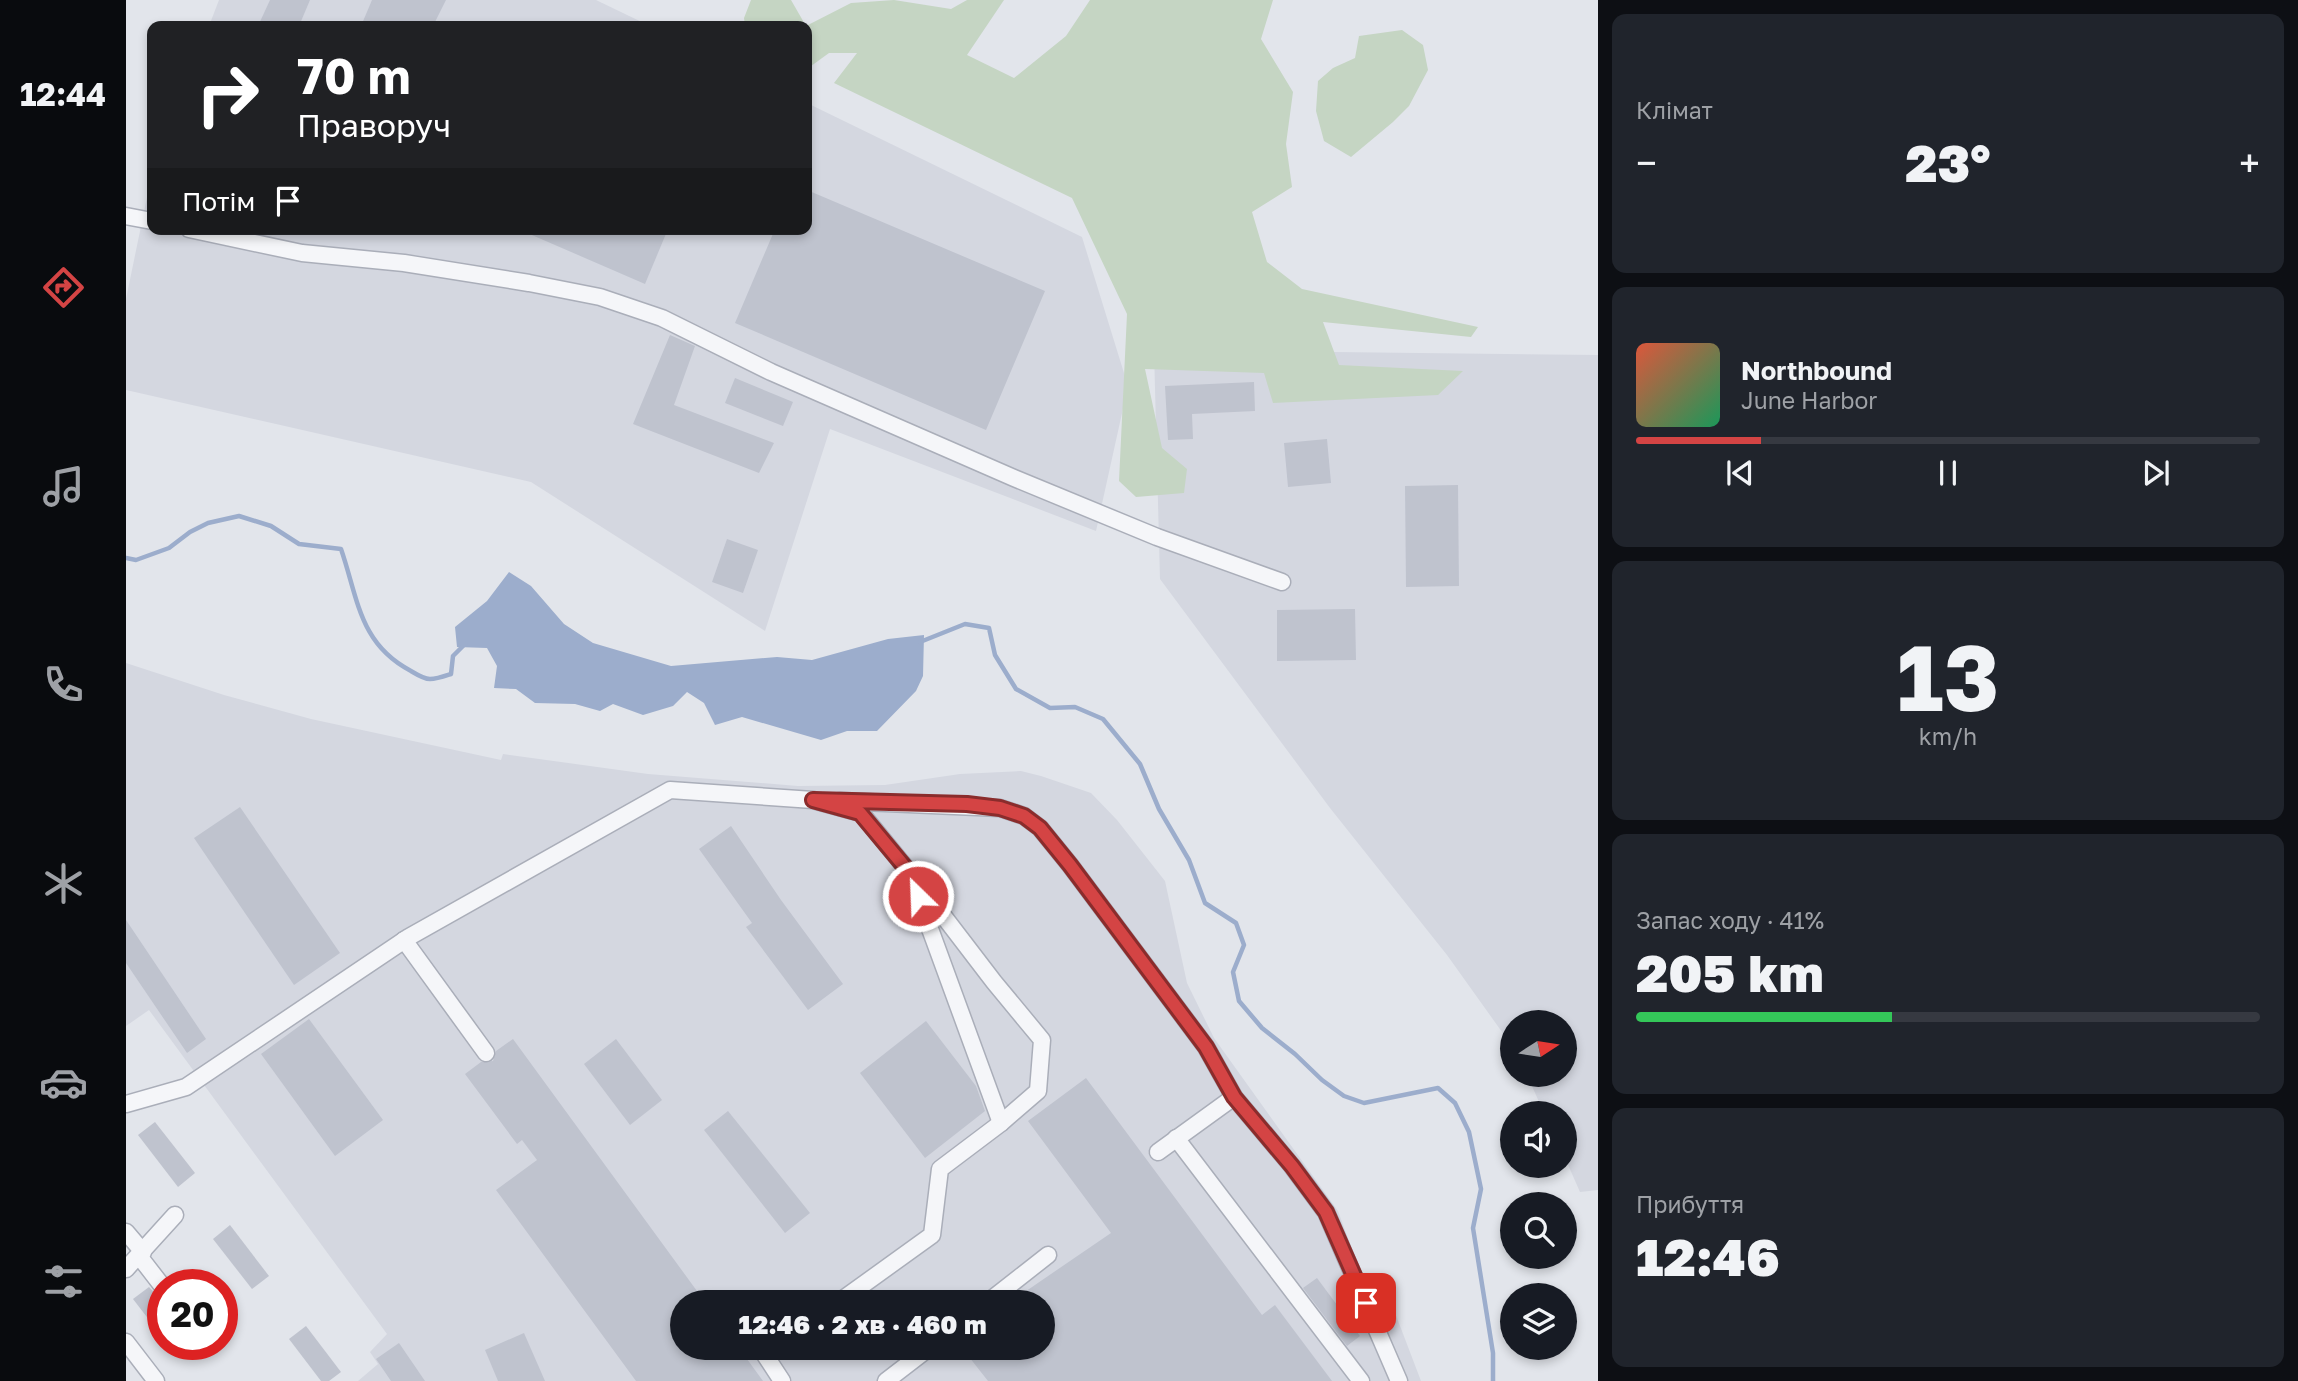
<!DOCTYPE html>
<html lang="uk">
<meta charset="utf-8">
<style>
:root{--surface:#171b24;--page:#20242c;--text:#f1f3f6;--muted:#9ea1a6;--line:#363941;--accent:#d44444}
body{margin:0;font-family:"Golos Text",sans-serif;background:var(--page);color:var(--text);height:100vh;display:flex;flex-direction:column;font-size:26px;white-space:nowrap}
*{box-sizing:border-box;margin:0}
p{font-size:23px;color:var(--muted)}
.icon{flex:none;width:38px;height:38px;fill:none;stroke:currentColor;stroke-width:2;stroke-linecap:round;stroke-linejoin:round}
.map{position:relative;flex:1;overflow:hidden}
.drawer{display:flex;flex-direction:column;gap:14px;padding:14px;background:#0d0f14;width:700px}
.drawer>*{flex:none}
.hud{position:absolute;left:21px;top:21px;width:665px;height:214px;border-radius:14px;box-shadow:0 4px 10px #0003;background:#202124;color:#fff;overflow:hidden}
.needle{width:46px;rotate:78deg}
.fabs{position:absolute;left:1374px;top:1010px;display:grid;gap:14px}
.fabs a{display:grid;place-items:center;width:77px;height:77px;border-radius:50%;background:var(--surface);box-shadow:0 4px 10px #0003;font-size:35px}
.speed{position:absolute;left:21px;top:1269px;display:flex;gap:14px;font-size:35px;font-weight:700;text-align:center}
.speed>*{display:grid;place-content:center;width:91px;height:91px;border-radius:50%;background:var(--surface);box-shadow:0 4px 10px #0003;line-height:1}
.speed .limit{border:10px solid #d22;background:#fff;color:#111}
.pin{position:absolute;display:grid;place-items:center;width:60px;height:60px;color:#fff;margin:-30px;border-radius:14px;box-shadow:0 4px 10px #0006}
.me{position:absolute;width:77px;margin:-38px;rotate:336deg;stroke-linejoin:round;filter:drop-shadow(0 0 5px #0008)}
.turn{display:flex;align-items:center;gap:24px;height:147px;padding:0 35px;font-size:32px}
.turn .icon{width:91px;height:91px;stroke-width:2.5}
.turn b{display:block;font-size:49px;line-height:60px}
.then{display:flex;align-items:center;height:66px;padding:0 35px;background:#0003;gap:14px;font-size:26px}
.big{font-size:52px;font-weight:800;line-height:1.1}
.drawer .widget{flex:1;display:flex;flex-direction:column;justify-content:center;gap:10px;min-width:0;padding:0 24px;border-radius:14px;background:var(--page)}
.drawer .dial{align-items:center;gap:0}
.dial b{font-size:91px;line-height:1}
.song{display:flex;align-items:center;gap:21px}
.cover{width:84px;height:84px;border-radius:10px;background:linear-gradient(135deg,hsl(10 70% 55%),hsl(150 70% 35%))}
.played{height:7px;border-radius:4px;background:linear-gradient(90deg,var(--accent) 20%,var(--line) 20%)}
.keys{display:flex;justify-content:space-around;direction:ltr}
.heat{display:flex;justify-content:space-between;align-items:center;font-size:38px;direction:ltr}
.charge{height:10px;border-radius:5px;background:linear-gradient(90deg,#34c759 41%,var(--line) 0)}
.trip{position:absolute;left:544px;top:1290px;width:385px;height:70px;border-radius:35px;background:var(--surface);box-shadow:0 4px 10px #0003;font-weight:800;line-height:70px;text-align:center}
main{display:flex;flex:1;min-height:0}
.tab-bar{display:flex;flex-direction:column;width:126px;justify-content:space-around;align-items:center;background:#090b0e;color:var(--muted)}
.tab-bar .icon{width:49px;height:49px}
.tab-bar .selected{color:var(--accent)}
.tab-bar b{font-size:32px;color:var(--text)}
.map>svg:first-child{display:block}
</style>
<main>
<nav class="tab-bar">
<b>12:44</b>
<svg class="icon selected" aria-label="directions" viewBox="0 0 24 24"><path d="M12 3l9 9-9 9-9-9zM9 14v-3h6M13 9l2 2-2 2"/></svg>
<svg class="icon" aria-label="music" viewBox="0 0 24 24"><path d="M9 18V5l10-2v13"/><circle cx="6" cy="18" r="3"/><circle cx="16" cy="16" r="3"/></svg>
<svg class="icon" aria-label="phone" viewBox="0 0 24 24"><path d="M5 4h4l2 5-3 2q2 4 5 5l2-3 5 2v4C11 20 4 13 5 4z"/></svg>
<svg class="icon" aria-label="climate" viewBox="0 0 24 24"><path d="M12 3v18M4 7l16 10M4 17L20 7"/></svg>
<svg class="icon" aria-label="car" viewBox="0 0 24 24"><path d="M5 17H2v-5l4-1 3-4h7l3 4 3 1v5h-3M9 17h6M6 11h13"/><circle cx="7" cy="17" r="2"/><circle cx="17" cy="17" r="2"/></svg>
<svg class="icon" aria-label="filters" viewBox="0 0 24 24"><path d="M4 7h16M4 17h16"/><circle cx="9" cy="7" r="2"/><circle cx="15" cy="17" r="2"/></svg>
</nav>
<div class="map">
<svg width="1472" height="1381" viewBox="0 0 1472 1381">
<rect width="100%" height="100%" fill="#e2e5eb"/>
<g fill="#d4d7e0" fill-rule="evenodd">
<path d="M93,0H470L524,26H83Z"/>
<path d="M681,103L956,237L1002,386L970,531L704,429L639,631L405,482L0,390V299L26,173V229H681Z"/>
<path d="M1028,350L1472,355V1190L1454,1192L1439,1158L1438,1113H1418L1401,1075L1438,1074V1022H1386V1046L1321,955L1204,808L1034,579Z"/>
<path d="M0,663L98,695L185,719L375,760L377,754L522,774L672,786L759,785L834,774L895,771L915,776L965,793L991,820L1039,881L1061,983L1088,1038L1212,1211L1241,1290L1263,1297L1295,1381H232L252,1364L244,1352L261,1334L23,1010L0,1026ZM556,1302H917V1348H556Z"/>
</g>
<g fill="#c5d5c3">
<path d="M625,0H665L680,26L725,3L768,0L825,9L841,0H878L841,55L888,78L940,36L964,0H1147L1135,39L1167,92L1160,144L1166,187L1126,212L1141,262L1176,289L1352,327L1345,337L1197,322L1213,365L1337,371L1312,395L1147,403L1138,373L1019,369L1036,448L1061,469L1058,493L1010,497L993,481L1001,314L946,198L708,83L731,53H703L681,69V26H619L618,18Z"/>
<path d="M1276,30L1297,45L1302,70L1283,106L1267,122L1225,157L1198,141L1190,111L1192,81L1207,68L1229,58L1233,36Z"/>
</g>
<path fill="#9cadcc" d="M383,572L405,586L438,624L467,643L545,666L651,657L686,660L762,639L798,635L797,676L790,691L751,731H721L695,740L616,717L589,725L578,703L561,692L547,706L517,715L487,704L474,711L449,704L409,703L390,689L368,688L371,666L361,648L331,647L329,627L361,601Z"/>
<g fill="none" stroke-linecap="round" stroke-linejoin="round">
<g stroke="#9cadcc" stroke-width="4.5">
<path d="M0,558L10,560L43,548L64,532L82,523L113,516L145,526L173,544L215,549C232,598 233,644 285,671C290,674 298,679 304,679C311,679 319,676 325,674L327,656L339,644"/>
<path d="M794,642L839,624L863,628L869,655L890,689L924,708L949,707L977,719L1014,764L1033,809L1063,860L1079,903L1110,923L1118,945L1107,972L1113,1001L1136,1028L1169,1054L1196,1080L1218,1096L1238,1103L1312,1088L1329,1103L1343,1132L1355,1189L1347,1228L1367,1353V1381"/>
</g>
</g>
<g fill="#bfc3ce">
<path d="M144,0H184L173,26H132Z"/>
<path d="M246,0H320L307,26H235Z"/>
<path d="M681,190L919,291L860,430L609,323L649,229H681Z"/>
<path d="M392,229H542L519,284Z"/>
<path d="M544,335L569,346L548,405L648,443L633,473L507,424Z"/>
<path d="M609,378L667,402L657,426L599,403Z"/>
<path d="M1128,382L1129,411L1066,414L1067,439L1042,440L1039,386Z"/>
<path d="M1201,439L1205,483L1162,487L1158,443Z"/>
<path d="M1332,485L1333,586L1280,587L1279,486Z"/>
<path d="M601,539L632,550L617,593L586,582Z"/>
<path d="M1229,609L1230,660L1151,661V610Z"/>
<path d="M114,807L214,953L168,985L68,838Z"/>
<path d="M605,826L655,900L717,984L682,1010L620,927L626,923L573,849Z"/>
<path d="M0,920L80,1039L61,1053L0,963Z"/>
<path d="M183,1019L257,1120L209,1156L135,1054Z"/>
<path d="M800,1021L850,1086L859,1111L799,1158L734,1073Z"/>
<path d="M387,1039L579,1302H556V1348H613L637,1381H510L370,1190L411,1160L396,1140L391,1144L339,1074L355,1062L367,1061L370,1051Z"/>
<path d="M490,1039L536,1100L504,1125L458,1064Z"/>
<path d="M960,1078L1136,1315L1149,1305L1206,1381H862L836,1348H917V1302H884L985,1233L902,1121Z"/>
<path d="M602,1111L684,1213L659,1233L578,1130Z"/>
<path d="M29,1122L69,1173L52,1187L12,1135Z"/>
<path d="M104,1225L143,1276L126,1289L87,1239Z"/>
<path d="M1191,1278L1234,1336L1221,1346L1177,1288Z"/>
<path d="M23,1287L37,1302V1338L7,1299Z"/>
<path d="M180,1326L215,1372L203,1381H195L163,1339Z"/>
<path d="M398,1333L419,1381H372L359,1350Z"/>
<path d="M273,1343L299,1381H265L250,1359Z"/>
</g>
<g fill="none" stroke-linecap="round" stroke-linejoin="round">
<defs>
<g id="minor">
<path d="M0,216L26,221"/>
<path d="M63,229L176,253L278,263L403,283L474,297L536,318L645,372L888,478L1031,537L1156,582"/>
<path d="M714,801L874,808L898,816L914,828L944,865L1080,1047L1108,1097L1166,1166L1200,1212L1273,1381"/>
<path d="M278,940L360,1053"/>
<path d="M0,1104L60,1087L283,937L544,790L687,800L735,813L793,884L792,896L875,1123"/>
<path d="M1050,1138L1235,1381"/>
<path d="M1032,1152L1108,1097"/>
<path d="M0,1232L17,1252"/>
<path d="M13,1256L37,1287"/>
<path d="M0,1269L49,1215"/>
<path d="M713,1302L806,1235L814,1169L875,1123L912,1091L916,1040L868,982L793,884"/>
<path d="M862,1302L922,1255"/>
<path d="M0,1342L30,1381"/>
<path d="M650,1348L639,1355L656,1381"/>
<path d="M760,1381L803,1348"/>
</g>
</defs>
<use href="#minor" stroke="#aaaeb9" stroke-width="19"/>
<use href="#minor" stroke="#f5f6f9" stroke-width="16"/>
</g>
<g fill="none" stroke-linecap="round" stroke-linejoin="round">
<defs>
<path id="route" d="M792,896L793,884L734,813L687,800L841,804L874,808L898,816L914,828L944,865L1080,1047L1108,1097L1166,1166L1200,1212L1240,1303"/>
</defs>
<use href="#route" stroke="#8a2c2c" stroke-width="18"/>
<use href="#route" stroke="#d44444" stroke-width="12"/>
</g>
</svg>
<div class="fabs">
<a><svg class="needle" viewBox="-14 -14 28 28"><path d="M0-13l5 13h-10z" fill="#e53935"/><path d="M0 13l5-13h-10z" fill="#9ea1a6"/></svg></a>
<a><svg class="icon" aria-label="sound" viewBox="0 0 24 24"><path d="M4 9h4l5-4v14l-5-4H4zM17 9q2 3 0 6"/></svg></a>
<a><svg class="icon" aria-label="search" viewBox="0 0 24 24"><circle cx="10" cy="10" r="6"/><path d="M15 15l6 6"/></svg></a>
<a><svg class="icon" aria-label="layers" viewBox="0 0 24 24"><path d="M12 4l9 5-9 5-9-5zM3 14l9 5 9-5"/></svg></a>
</div>
<div class="speed"><div class="limit">20</div></div>
<div class="pin" style="left:1240px;top:1303px;background:#d93025"><svg class="icon" aria-label="arrive" viewBox="0 0 24 24"><path d="M6 21V4h12l-3 4 3 4H6"/></svg></div>
<svg class="me" style="left:792px;top:896px" viewBox="-20 -20 40 40"><circle r="17" fill="#d44444" stroke="#fff" stroke-width="3"/><path d="M0-11L8 9 0 5-8 9z" fill="#fff"/></svg>
<div class="trip">12:46 · 2 хв · 460 m</div>
<div class="hud">
<div class="turn"><svg class="icon" aria-label="right" viewBox="0 0 24 24"><path d="M7 20v-9h11M14 6l5 5-5 5"/></svg><div><b>70 m</b>Праворуч</div></div>
<div class="then">Потім<svg class="icon" aria-label="arrive" viewBox="0 0 24 24"><path d="M6 21V4h12l-3 4 3 4H6"/></svg></div>
</div>
</div>
<section class="drawer">
<div class="widget"><p>Клімат</p>
<div class="heat"><a>−</a><b class="big">23°</b><a>+</a></div>
</div>
<div class="widget">
<div class="song"><i class="cover"></i><div><b>Northbound</b><p>June Harbor</p></div></div>
<div class="played"></div>
<div class="keys"><svg class="icon" aria-label="previous" viewBox="0 0 24 24"><path d="M18 5L8 12l10 7zM5 5v14"/></svg><svg class="icon" aria-label="pause" viewBox="0 0 24 24"><path d="M8 5v14M16 5v14"/></svg><svg class="icon" aria-label="next" viewBox="0 0 24 24"><path d="M6 5l10 7-10 7zM19 5v14"/></svg></div>
</div>
<div class="widget dial"><b>13</b><p>km/h</p></div>
<div class="widget"><p>Запас ходу · 41%</p><b class="big">205 km</b><div class="charge"></div></div>
<div class="widget"><p>Прибуття</p><b class="big">12:46</b></div>
</section>
</main>
